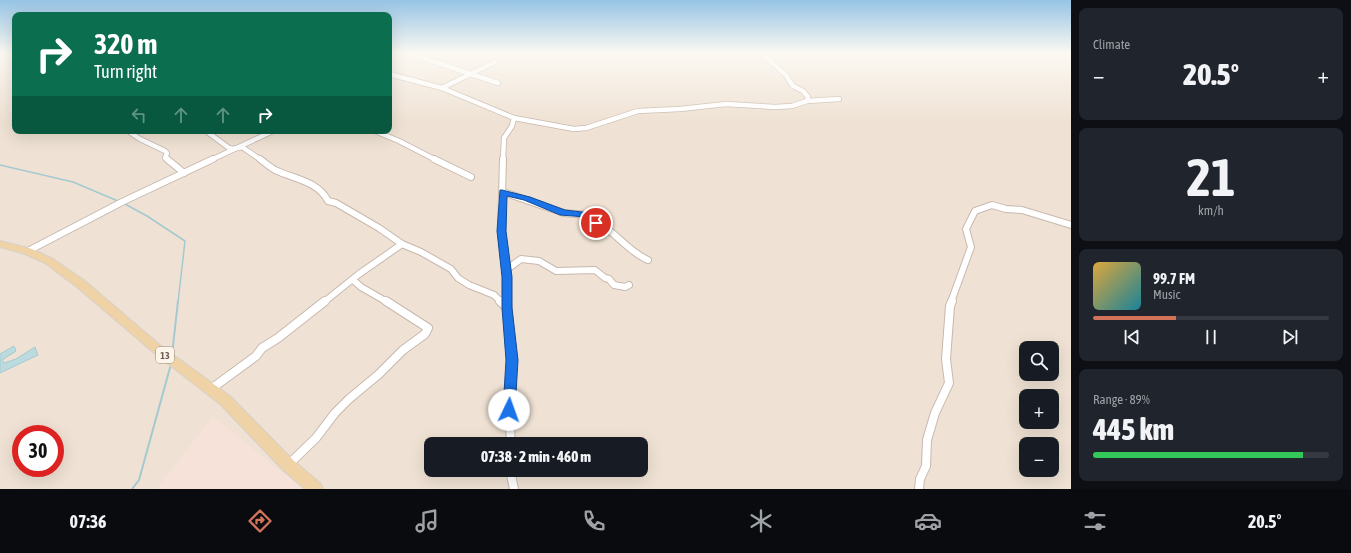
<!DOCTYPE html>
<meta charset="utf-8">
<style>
:root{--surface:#171b24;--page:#20242c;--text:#f1f3f6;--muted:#9ea1a6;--line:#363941;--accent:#d2735a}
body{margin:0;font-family:"Asap Condensed",sans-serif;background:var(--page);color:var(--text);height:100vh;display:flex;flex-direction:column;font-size:15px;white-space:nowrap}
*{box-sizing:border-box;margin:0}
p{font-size:13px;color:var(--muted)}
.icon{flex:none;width:22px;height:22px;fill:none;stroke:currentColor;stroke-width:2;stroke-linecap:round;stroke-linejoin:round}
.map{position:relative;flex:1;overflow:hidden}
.drawer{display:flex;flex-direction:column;gap:8px;padding:8px;background:#0d0f14;width:280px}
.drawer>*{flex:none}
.top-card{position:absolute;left:12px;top:12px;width:380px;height:122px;border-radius:8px;box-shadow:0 4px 16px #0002;background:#0b6e4f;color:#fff;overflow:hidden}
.controls{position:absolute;left:1019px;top:341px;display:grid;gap:8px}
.controls a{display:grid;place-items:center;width:40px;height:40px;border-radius:8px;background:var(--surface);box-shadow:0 4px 16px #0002;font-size:20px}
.speed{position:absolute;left:12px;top:425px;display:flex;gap:8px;font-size:20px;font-weight:700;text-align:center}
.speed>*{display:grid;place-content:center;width:52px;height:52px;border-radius:50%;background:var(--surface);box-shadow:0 4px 16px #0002;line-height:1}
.speed .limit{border:6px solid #d22;background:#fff;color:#111}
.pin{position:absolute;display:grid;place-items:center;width:34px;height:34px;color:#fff;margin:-17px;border:2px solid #fff;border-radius:50%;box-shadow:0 1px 4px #0007}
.me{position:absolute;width:44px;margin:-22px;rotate:3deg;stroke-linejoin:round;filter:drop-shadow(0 0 3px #0008)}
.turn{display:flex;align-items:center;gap:14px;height:84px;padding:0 16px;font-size:18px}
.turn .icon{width:52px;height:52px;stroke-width:2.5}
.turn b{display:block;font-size:28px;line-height:34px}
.lanes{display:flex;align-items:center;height:38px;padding:0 16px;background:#0003;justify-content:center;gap:20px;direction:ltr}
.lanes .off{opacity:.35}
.big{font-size:30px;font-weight:800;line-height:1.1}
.drawer .tile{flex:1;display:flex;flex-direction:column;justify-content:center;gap:6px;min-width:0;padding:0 14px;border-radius:8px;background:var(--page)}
.drawer .dial{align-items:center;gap:0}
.dial b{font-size:52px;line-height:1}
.song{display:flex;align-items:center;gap:12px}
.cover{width:48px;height:48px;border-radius:6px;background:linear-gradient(135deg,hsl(40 70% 55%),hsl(190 70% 35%))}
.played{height:4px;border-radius:2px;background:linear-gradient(90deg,var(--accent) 35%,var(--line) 35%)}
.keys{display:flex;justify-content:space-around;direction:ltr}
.heat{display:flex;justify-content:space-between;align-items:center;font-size:22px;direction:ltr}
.charge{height:6px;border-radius:3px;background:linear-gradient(90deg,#34c759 89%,var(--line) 0)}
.trip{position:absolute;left:424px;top:437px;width:224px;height:40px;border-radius:8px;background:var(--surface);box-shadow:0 4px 16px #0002;font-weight:800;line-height:40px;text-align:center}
.menu{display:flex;height:64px;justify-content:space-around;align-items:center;background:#090b0e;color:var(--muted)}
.menu .icon{width:28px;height:28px}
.menu .active{color:var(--accent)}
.menu b{font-size:18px;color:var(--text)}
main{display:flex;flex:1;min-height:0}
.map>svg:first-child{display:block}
</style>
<main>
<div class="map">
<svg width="1071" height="489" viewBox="0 0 1071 489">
<rect width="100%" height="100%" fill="#f9f1e5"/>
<path fill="#efe2d4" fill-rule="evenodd" d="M0,53H15V131H389V53H1071V489H0ZM1026,348H1052V374H1026ZM1026,396H1052V422H1026ZM21,434H55V468H21ZM431,444H641V470H431ZM1026,444H1052V470H1026Z"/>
<path fill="#f7e2da" d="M213,416L276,468L304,489H157Z"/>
<path fill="#bcdbdf" stroke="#a4c9d0" d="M14,346L16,351L2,360L4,363L16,359L35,347L38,355L0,373V354Z"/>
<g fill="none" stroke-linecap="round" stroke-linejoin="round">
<g stroke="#a4c9d0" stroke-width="1.5">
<path d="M0,165L73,182L118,201"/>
<path d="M123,203L147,216L185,241L178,302"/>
</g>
<g stroke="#a4c9d0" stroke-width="2">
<path d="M172,355L178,301"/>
<path d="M132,489L139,480L171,364"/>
</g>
<defs>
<g id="street-far2">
<path d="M408,53L498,83"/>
<path d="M761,53L786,75L793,86L803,91L808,97L807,101"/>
<path d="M389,74L442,88L514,118L574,129L586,128L638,111L680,109L726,104L775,107L792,106L807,101L839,99"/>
<path d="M442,88L495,62"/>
<path d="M128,131L140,139L165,151L167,153L165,158L168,160"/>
<path d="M206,131L229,148L233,149L242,147L261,160"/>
<path d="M375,131L399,141L436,160"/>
<path d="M211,160L273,131"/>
<path d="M503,160L504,138L512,126L514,118"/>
</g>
<g id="street-far1">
<path d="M167,159L184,173"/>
<path d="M260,159C265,163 270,167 275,170C294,179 318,181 328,201L336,203L379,228L402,244L421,252L451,269L458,278L469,285L494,295L501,302"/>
<path d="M434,159L471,177"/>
<path d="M503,159L501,231L507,277V302"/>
<path d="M503,192L564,213L588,215C595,222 598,222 606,228C620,238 631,253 648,260"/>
<path d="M28,251L122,202L213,159"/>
<path d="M506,270L521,259L539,261L556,271L595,270L605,278L609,279L614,285L625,287L629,285"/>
<path d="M353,280L361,287L387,302"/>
<path d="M324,302L359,274L402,244"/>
<path d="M951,302L971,247L966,229L975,211L992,205L1006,209L1022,210L1071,225"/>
</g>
<g id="street">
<path d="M500,301L507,308"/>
<path d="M507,301L512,360L509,410L511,444"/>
<path d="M211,389L256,356L262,348L278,338L325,301"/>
<path d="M288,465L316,438L335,413L349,399L379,374L403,350L425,334L428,328L386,301"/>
<path d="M510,470L514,489"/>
<path d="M919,489L920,479L926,466L927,440L935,413L949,383L946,359L950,306L952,301"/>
</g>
<path id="primary" d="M0,241L32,249L53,259L85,281L161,346L230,396L293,460L321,484L323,489H305L283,470L220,404L153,352L77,287L45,263L25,254L0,247Z"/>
</defs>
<use href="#street-far2" stroke="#c8b8ad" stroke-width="6"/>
<use href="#street-far1" stroke="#c8b8ad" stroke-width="8"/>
<use href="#street" stroke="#c8b8ad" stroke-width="10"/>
<use href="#primary" stroke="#d6d1cd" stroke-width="2"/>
<use href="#street-far2" stroke="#fff" stroke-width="4.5"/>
<use href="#street-far1" stroke="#fff" stroke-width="6"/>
<use href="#street" stroke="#fff" stroke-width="8"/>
<use href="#primary" fill="#efd2a5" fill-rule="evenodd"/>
</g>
<linearGradient id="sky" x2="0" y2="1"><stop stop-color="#96c4e4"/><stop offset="0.44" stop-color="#fcf9f3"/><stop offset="1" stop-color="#fcf9f3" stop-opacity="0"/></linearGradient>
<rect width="1071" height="121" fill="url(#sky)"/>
<path fill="#1a73e8" stroke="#114b97" d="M500,190H502L530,197L565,210L591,213L600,223L599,225H592L586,217L560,215L524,200L507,196L506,231L512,277V308L518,360L515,410L513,414L509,415L505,414L503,410L506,360L502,308V277L497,231Z"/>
<g text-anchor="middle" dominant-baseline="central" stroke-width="3.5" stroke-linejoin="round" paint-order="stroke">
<rect fill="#fcf5ea" stroke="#99887d" stroke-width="1" x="156" y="347" width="18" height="16" rx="3"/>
<g font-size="10" font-weight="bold" fill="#6e594e">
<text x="165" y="355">13</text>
</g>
</g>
</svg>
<div class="controls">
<a><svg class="icon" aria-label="search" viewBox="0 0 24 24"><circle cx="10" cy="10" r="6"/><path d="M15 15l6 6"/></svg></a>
<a>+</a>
<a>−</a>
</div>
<div class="speed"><div class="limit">30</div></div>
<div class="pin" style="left:596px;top:223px;background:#d93025"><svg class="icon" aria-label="arrive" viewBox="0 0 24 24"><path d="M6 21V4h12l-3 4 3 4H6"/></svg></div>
<svg class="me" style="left:509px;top:410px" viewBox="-20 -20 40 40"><circle r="19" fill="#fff"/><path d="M0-13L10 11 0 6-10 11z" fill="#1a73e8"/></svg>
<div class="trip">07:38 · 2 min · 460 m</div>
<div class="top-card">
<div class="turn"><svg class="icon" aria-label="right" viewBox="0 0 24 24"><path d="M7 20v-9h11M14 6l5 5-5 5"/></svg><div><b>320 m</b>Turn right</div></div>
<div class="lanes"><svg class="icon off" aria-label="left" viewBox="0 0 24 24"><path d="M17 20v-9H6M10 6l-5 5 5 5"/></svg><svg class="icon off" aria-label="ahead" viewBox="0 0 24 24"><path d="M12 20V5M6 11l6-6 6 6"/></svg><svg class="icon off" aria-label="ahead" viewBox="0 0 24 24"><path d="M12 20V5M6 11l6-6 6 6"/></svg><svg class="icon" aria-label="right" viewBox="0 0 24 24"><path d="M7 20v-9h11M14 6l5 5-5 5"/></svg></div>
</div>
</div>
<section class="drawer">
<div class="tile"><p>Climate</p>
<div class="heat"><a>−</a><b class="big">20.5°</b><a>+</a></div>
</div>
<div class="tile dial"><b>21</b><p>km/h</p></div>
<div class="tile">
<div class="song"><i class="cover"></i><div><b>99.7 FM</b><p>Music</p></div></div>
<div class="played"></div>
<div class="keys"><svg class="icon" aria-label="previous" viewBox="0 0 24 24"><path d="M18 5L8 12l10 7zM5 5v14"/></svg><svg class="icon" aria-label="pause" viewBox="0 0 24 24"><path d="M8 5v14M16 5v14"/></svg><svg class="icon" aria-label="next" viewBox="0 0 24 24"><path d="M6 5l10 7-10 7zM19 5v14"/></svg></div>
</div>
<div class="tile"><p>Range · 89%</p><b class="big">445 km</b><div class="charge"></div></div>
</section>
</main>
<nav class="menu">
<b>07:36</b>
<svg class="icon active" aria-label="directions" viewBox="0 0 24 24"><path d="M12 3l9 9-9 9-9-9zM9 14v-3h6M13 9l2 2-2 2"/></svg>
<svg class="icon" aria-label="music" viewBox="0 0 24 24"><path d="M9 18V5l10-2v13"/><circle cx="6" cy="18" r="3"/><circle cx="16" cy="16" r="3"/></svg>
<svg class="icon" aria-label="phone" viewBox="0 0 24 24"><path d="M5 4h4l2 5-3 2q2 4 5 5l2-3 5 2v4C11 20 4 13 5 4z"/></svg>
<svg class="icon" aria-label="climate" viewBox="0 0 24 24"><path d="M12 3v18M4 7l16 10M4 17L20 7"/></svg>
<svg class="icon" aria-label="car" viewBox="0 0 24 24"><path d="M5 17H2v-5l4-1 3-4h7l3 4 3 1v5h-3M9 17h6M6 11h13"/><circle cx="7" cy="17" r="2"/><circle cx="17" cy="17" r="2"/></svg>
<svg class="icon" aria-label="filters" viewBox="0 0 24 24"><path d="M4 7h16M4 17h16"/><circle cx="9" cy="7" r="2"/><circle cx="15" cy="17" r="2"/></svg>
<b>20.5°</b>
</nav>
